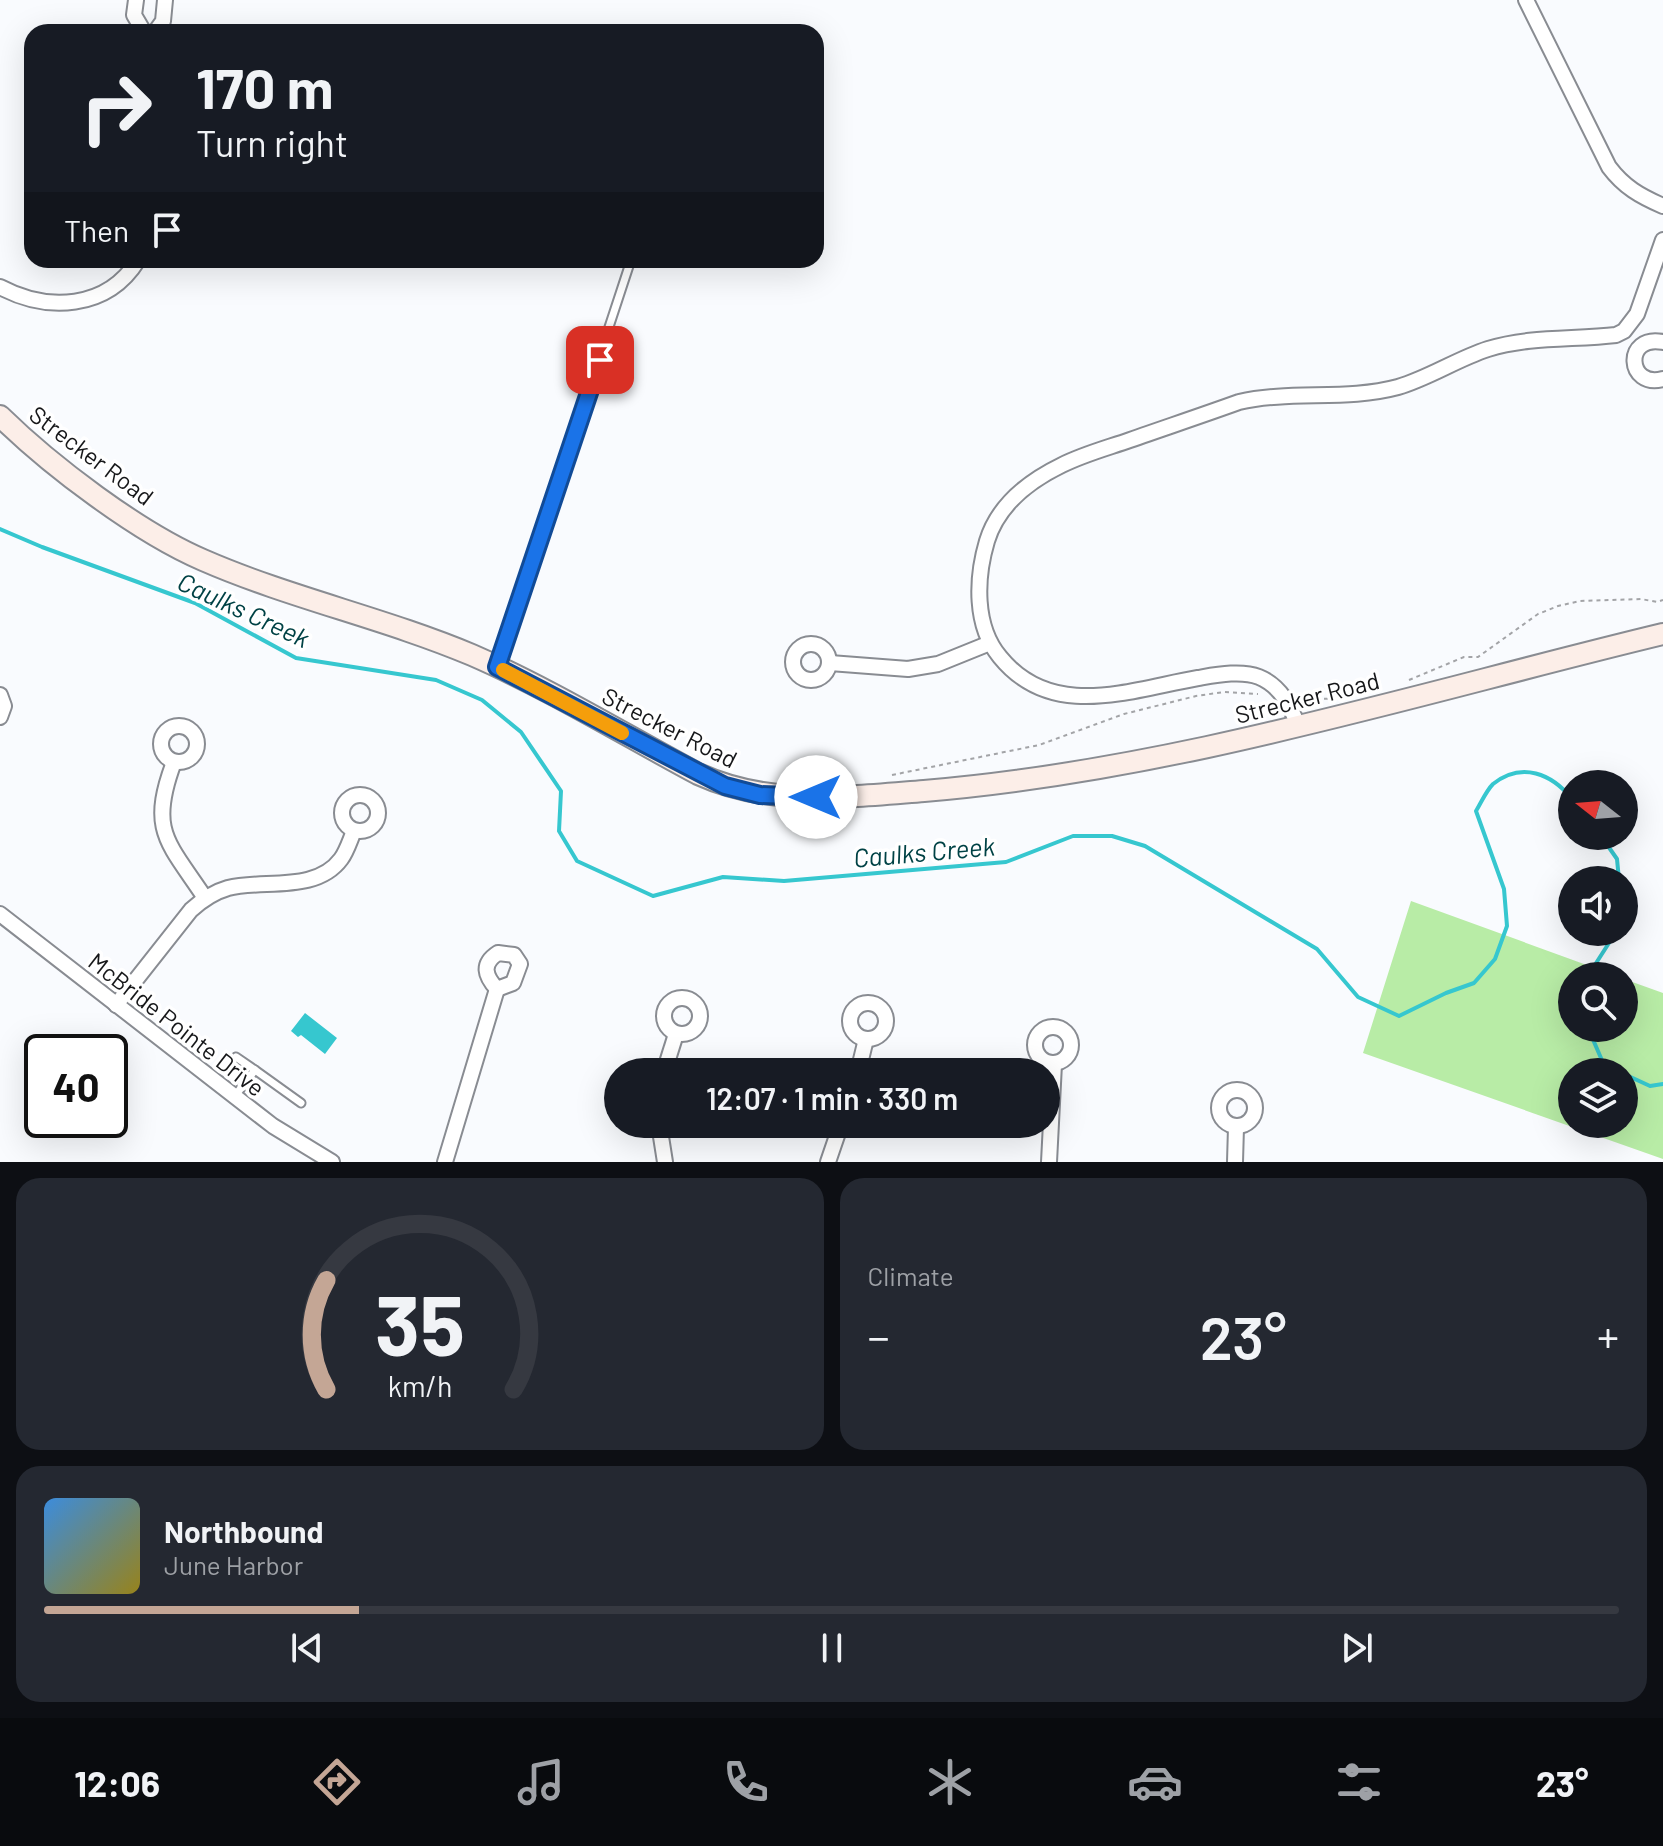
<!DOCTYPE html>
<meta charset="utf-8">
<style>
:root{--surface:#171b24;--page:#242831;--text:#f1f3f6;--muted:#9ea1a6;--line:#363941;--accent:#c4a695}
body{margin:0;font-family:Barlow,sans-serif;background:var(--page);color:var(--text);height:100vh;display:flex;flex-direction:column;font-size:30px;white-space:nowrap}
*{box-sizing:border-box;margin:0}
p{font-size:26px;color:var(--muted)}
.icon{flex:none;width:44px;height:44px;fill:none;stroke:currentColor;stroke-width:2;stroke-linecap:round;stroke-linejoin:round}
.map{position:relative;height:1162px;overflow:hidden}
.drawer{display:flex;flex-direction:column;gap:16px;padding:16px;background:#0d0f14;flex:1}
.drawer>*{flex:none}
.hud{position:absolute;left:24px;top:24px;width:800px;height:244px;border-radius:24px;box-shadow:0 8px 32px #0002;background:#171b24;color:var(--text);overflow:hidden}
.needle{width:52px;rotate:287deg}
.controls{position:absolute;left:1558px;top:770px;display:grid;gap:16px}
.controls a{display:grid;place-items:center;width:80px;height:80px;border-radius:50%;background:var(--surface);box-shadow:0 8px 32px #0002;font-size:40px}
.speed{position:absolute;left:24px;top:1034px;display:flex;gap:16px;font-size:40px;font-weight:700;text-align:center}
.speed>*{display:grid;place-content:center;width:104px;height:104px;border-radius:50%;background:var(--surface);box-shadow:0 8px 32px #0002;line-height:1}
.speed .limit{border:4px solid #111;border-radius:12px;background:#fff;color:#111}
.pin{position:absolute;display:grid;place-items:center;width:68px;height:68px;color:#fff;margin:-34px;border-radius:16px;box-shadow:0 4px 12px #0006}
.me{position:absolute;width:88px;margin:-44px;rotate:270deg;stroke-linejoin:round;filter:drop-shadow(0 0 6px #0008)}
.turn{display:flex;align-items:center;gap:28px;height:168px;padding:0 40px;font-size:36px}
.turn .icon{width:104px;height:104px;stroke-width:2.5}
.turn b{display:block;font-size:56px;line-height:68px}
.then{display:flex;align-items:center;height:76px;padding:0 40px;background:#0003;gap:16px;font-size:30px}
.big{font-size:60px;font-weight:600;line-height:1.1}
.drawer .card{flex:1;display:flex;flex-direction:column;justify-content:center;gap:12px;min-width:0;padding:0 28px;border-radius:24px;background:var(--page)}
.drawer .dial{align-items:center;gap:0}
.dial svg{height:208px;overflow:visible;fill:none;stroke:var(--line);stroke-width:7;stroke-linecap:round;text-anchor:middle}
.dial text{fill:var(--text);stroke:none}
.song{display:flex;align-items:center;gap:24px}
.cover{width:96px;height:96px;border-radius:12px;background:linear-gradient(135deg,hsl(210 70% 55%),hsl(50 70% 35%))}
.played{height:8px;border-radius:4px;background:linear-gradient(90deg,var(--accent) 20%,var(--line) 20%)}
.keys{display:flex;justify-content:space-around;direction:ltr}
.heat{display:flex;justify-content:space-between;align-items:center;font-size:44px;direction:ltr}
.drawer .tiles{flex:1;display:grid;gap:16px;grid-template-columns:1fr 1fr}
.card:last-child{grid-column:span 2}
.trip{position:absolute;left:604px;top:1058px;width:456px;height:80px;border-radius:40px;background:var(--surface);box-shadow:0 8px 32px #0002;font-weight:600;line-height:80px;text-align:center}
.menu{display:flex;height:128px;justify-content:space-around;align-items:center;background:#090b0e;color:var(--muted)}
.menu .icon{width:56px;height:56px}
.menu .on{color:var(--accent)}
.menu b{font-size:36px;color:var(--text)}
.map>svg:first-child{display:block}
</style>
<div class="map">
<svg width="1663" height="1162" viewBox="0 0 1663 1162">
<rect width="100%" height="100%" fill="#f9fbfe"/>
<path fill="#b8eca6" fill-rule="evenodd" d="M1411,901L1617,976H1572V1028H1624V979L1663,993V1159L1363,1053ZM1572,1072H1624V1124H1572Z"/>
<path fill="#36c7cf" d="M305,1013L337,1038L325,1054L301,1035L298,1037L291,1031Z"/>
<g fill="none" stroke-linecap="round" stroke-linejoin="round">
<g stroke="#36c7cf" stroke-width="4">
<path d="M0,529L42,547L195,603L296,658L436,680L482,700L521,732L561,791L559,831L577,861L653,896L723,877L784,881L1006,862L1073,836H1112L1145,846L1317,949L1358,997L1399,1016L1446,993L1474,983L1495,959L1507,926L1504,889L1476,811C1481,803 1486,791 1493,784C1522,761 1552,774 1572,799"/>
<path d="M1601,836L1617,859L1619,880"/>
<path d="M1590,976L1591,971L1616,932"/>
<path d="M1588,1028L1604,1065L1619,1072"/>
<path d="M1624,1074L1650,1086L1663,1084"/>
</g>
<defs>
<g id="lane">
<path d="M498,665L631,260"/>
<path d="M255,1070L301,1103"/>
<path d="M234,1097L255,1070L236,1057"/>
</g>
<g id="street">
<path d="M136,0L134,15L144,32"/>
<path d="M1526,0L1609,167C1624,187 1640,196 1663,206"/>
<path d="M155,32L163,21L165,0"/>
<path d="M0,287C47,312 107,310 138,260"/>
<path d="M1663,342C1623,334 1627,389 1663,379"/>
<circle cx="811" cy="662" r="18"/>
<path d="M830,663L908,669L938,664L990,643"/>
<path d="M0,695L4,706L0,717"/>
<circle cx="179" cy="744" r="18"/>
<path d="M1299,728C1291,707 1281,686 1259,677C1241,670 1216,675 1198,678C1129,690 1052,721 1000,657C974,626 976,578 987,541C998,505 1029,481 1062,465C1084,454 1107,448 1130,440C1167,427 1203,415 1239,402C1292,390 1346,401 1398,387C1429,378 1457,359 1488,349C1530,336 1574,340 1616,335L1624,331L1637,314L1663,240"/>
<path d="M174,762C148,831 168,842 205,898"/>
<circle cx="360" cy="813" r="18"/>
<path d="M0,914L273,1126L332,1162"/>
<path d="M498,953L514,955L520,964L513,983L497,989C485,976 481,964 498,953Z"/>
<circle cx="682" cy="1016" r="18"/>
<circle cx="868" cy="1021" r="18"/>
<path d="M116,1005L191,910C202,900 214,892 228,888C264,879 316,893 341,859C347,851 350,840 354,831"/>
<circle cx="1053" cy="1045" r="18"/>
<path d="M664,1072L676,1034"/>
<path d="M858,1072L866,1039"/>
<circle cx="1237" cy="1108" r="18"/>
<path d="M659,1124L665,1162"/>
<path d="M445,1162L497,989"/>
<path d="M828,1162L841,1124"/>
<path d="M1049,1162L1054,1064"/>
<path d="M1235,1162L1236,1127"/>
</g>
<path id="secondary" d="M0,416C51,466 138,532 203,560C290,598 384,618 472,655C548,688 625,735 698,774C770,807 848,797 924,791C1177,770 1418,693 1663,634"/>
</defs>
<use href="#lane" stroke="#898c92" stroke-width="11"/>
<use href="#street" stroke="#898c92" stroke-width="18"/>
<use href="#secondary" stroke="#898c92" stroke-width="24"/>
<g stroke="#a3a4a7" stroke-width="2" stroke-dasharray="4 4" stroke-linecap="butt">
<path d="M1409,680L1464,657H1478L1538,614L1558,606L1580,601L1641,599L1657,602L1663,600"/>
<path d="M1300,698L1334,699"/>
<path d="M892,775L1039,745L1124,714L1196,696L1224,692L1258,694"/>
</g>
<use href="#lane" stroke="#fff" stroke-width="7"/>
<use href="#street" stroke="#fff" stroke-width="14"/>
<use href="#secondary" stroke="#fceee8" stroke-width="20"/>
</g>
<g fill="none" stroke-linecap="round" stroke-linejoin="round">
<defs>
<path id="route" d="M600,360L497,667L725,786L760,795L816,797"/>
</defs>
<use href="#route" stroke="#114b97" stroke-width="20"/>
<use href="#route" stroke="#1a73e8" stroke-width="14"/>
<path stroke="#f59e0b" stroke-width="14" d="M503,670L622,733"/>
</g>
<g text-anchor="middle" dominant-baseline="central" stroke-width="7" stroke-linejoin="round" paint-order="stroke">
<g font-size="24" fill="#161719" stroke="#fff">
<text transform="translate(92 455) rotate(37)">Strecker Road</text>
<text transform="translate(1307 697) rotate(-14)">Strecker Road</text>
<text transform="translate(670 727) rotate(27)">Strecker Road</text>
<text transform="translate(177 1024) rotate(38)">McBride Pointe Drive</text>
</g>
<g font-size="26" font-style="italic" fill="#004245" stroke="#fff">
<text transform="translate(244 609) rotate(25)">Caulks Creek</text>
<text transform="translate(924 851) rotate(-5)">Caulks Creek</text>
</g>
</g>
</svg>
<div class="controls">
<a><svg class="needle" viewBox="-14 -14 28 28"><path d="M0-13l5 13h-10z" fill="#e53935"/><path d="M0 13l5-13h-10z" fill="#9ea1a6"/></svg></a>
<a><svg class="icon" aria-label="sound" viewBox="0 0 24 24"><path d="M4 9h4l5-4v14l-5-4H4zM17 9q2 3 0 6"/></svg></a>
<a><svg class="icon" aria-label="search" viewBox="0 0 24 24"><circle cx="10" cy="10" r="6"/><path d="M15 15l6 6"/></svg></a>
<a><svg class="icon" aria-label="layers" viewBox="0 0 24 24"><path d="M12 4l9 5-9 5-9-5zM3 14l9 5 9-5"/></svg></a>
</div>
<div class="speed"><div class="limit">40</div></div>
<div class="pin" style="left:600px;top:360px;background:#d93025"><svg class="icon" aria-label="arrive" viewBox="0 0 24 24"><path d="M6 21V4h12l-3 4 3 4H6"/></svg></div>
<svg class="me" style="left:816px;top:797px" viewBox="-20 -20 40 40"><circle r="19" fill="#fff"/><path d="M0-13L10 11 0 6-10 11z" fill="#1a73e8"/></svg>
<div class="trip">12:07 · 1 min · 330 m</div>
<div class="hud">
<div class="turn"><svg class="icon" aria-label="right" viewBox="0 0 24 24"><path d="M7 20v-9h11M14 6l5 5-5 5"/></svg><div><b>170 m</b>Turn right</div></div>
<div class="then">Then<svg class="icon" aria-label="arrive" viewBox="0 0 24 24"><path d="M6 21V4h12l-3 4 3 4H6"/></svg></div>
</div>
</div>
<section class="drawer">
<div class="tiles">
<div class="card dial"><svg viewBox="0 0 100 80">
<path d="M14 69A42 42 0 1 1 86 69"/>
<path d="M14 69A42 42 0 0 1 14 27" stroke="#c4a695"/>
<text x="50" y="56" font-size="32" font-weight="700">35</text>
<text x="50" y="72" font-size="11">km/h</text>
</svg></div>
<div class="card"><p>Climate</p>
<div class="heat"><a>−</a><b class="big">23°</b><a>+</a></div>
</div>
<div class="card">
<div class="song"><i class="cover"></i><div><b>Northbound</b><p>June Harbor</p></div></div>
<div class="played"></div>
<div class="keys"><svg class="icon" aria-label="previous" viewBox="0 0 24 24"><path d="M18 5L8 12l10 7zM5 5v14"/></svg><svg class="icon" aria-label="pause" viewBox="0 0 24 24"><path d="M8 5v14M16 5v14"/></svg><svg class="icon" aria-label="next" viewBox="0 0 24 24"><path d="M6 5l10 7-10 7zM19 5v14"/></svg></div>
</div>
</div>
</section>
<nav class="menu">
<b>12:06</b>
<svg class="icon on" aria-label="directions" viewBox="0 0 24 24"><path d="M12 3l9 9-9 9-9-9zM9 14v-3h6M13 9l2 2-2 2"/></svg>
<svg class="icon" aria-label="music" viewBox="0 0 24 24"><path d="M9 18V5l10-2v13"/><circle cx="6" cy="18" r="3"/><circle cx="16" cy="16" r="3"/></svg>
<svg class="icon" aria-label="phone" viewBox="0 0 24 24"><path d="M5 4h4l2 5-3 2q2 4 5 5l2-3 5 2v4C11 20 4 13 5 4z"/></svg>
<svg class="icon" aria-label="climate" viewBox="0 0 24 24"><path d="M12 3v18M4 7l16 10M4 17L20 7"/></svg>
<svg class="icon" aria-label="car" viewBox="0 0 24 24"><path d="M5 17H2v-5l4-1 3-4h7l3 4 3 1v5h-3M9 17h6M6 11h13"/><circle cx="7" cy="17" r="2"/><circle cx="17" cy="17" r="2"/></svg>
<svg class="icon" aria-label="filters" viewBox="0 0 24 24"><path d="M4 7h16M4 17h16"/><circle cx="9" cy="7" r="2"/><circle cx="15" cy="17" r="2"/></svg>
<b>23°</b>
</nav>
